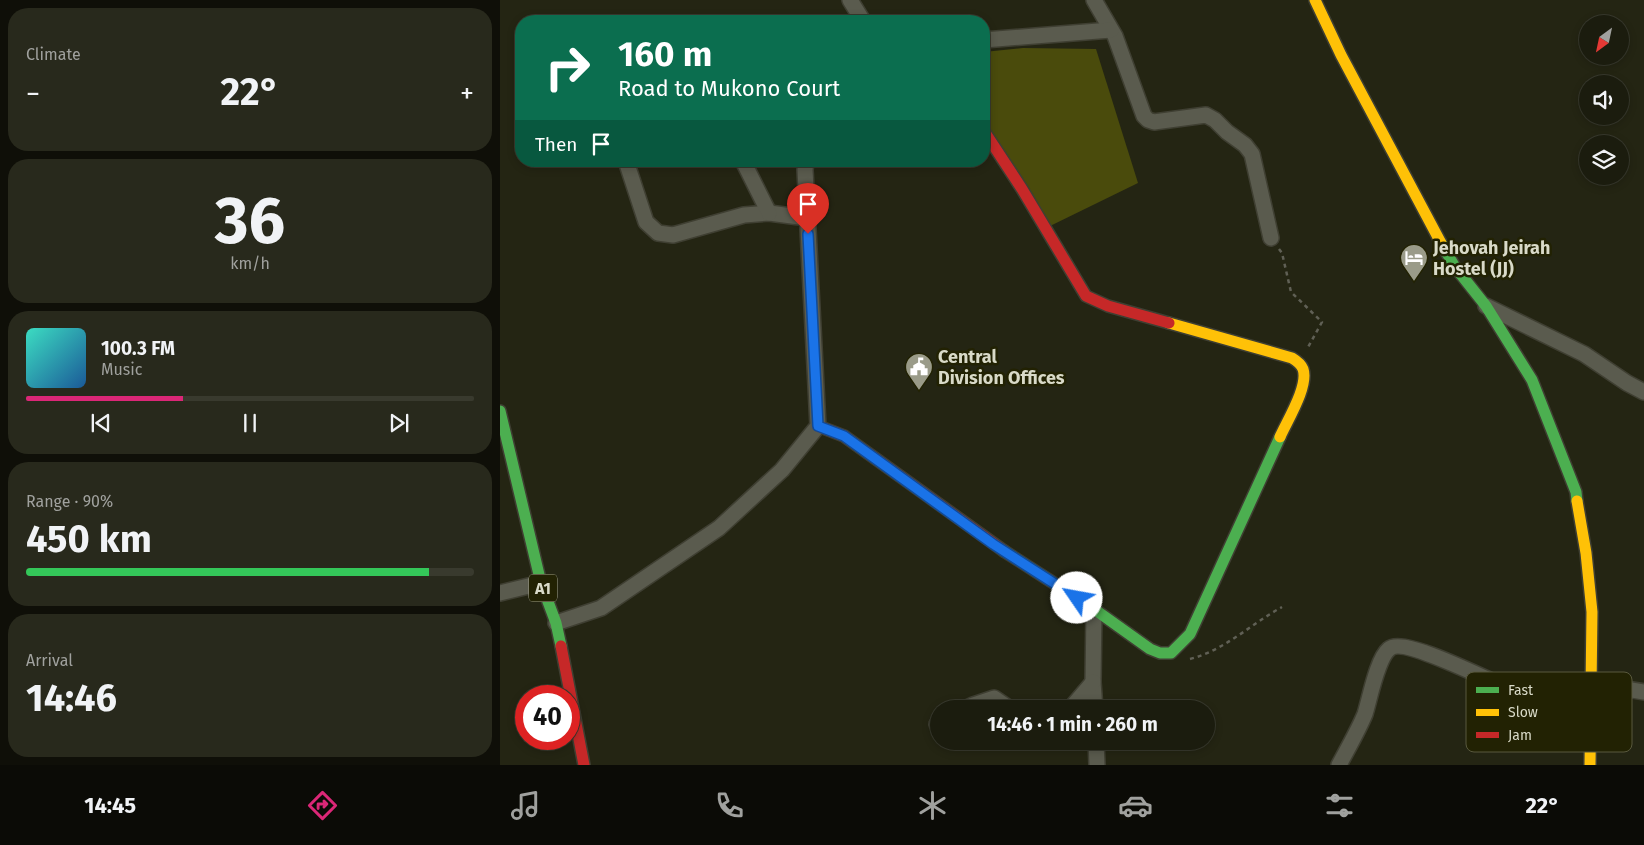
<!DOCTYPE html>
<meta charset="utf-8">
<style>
:root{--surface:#1b1c0e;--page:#28291c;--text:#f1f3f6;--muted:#a0a19e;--line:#393a2e;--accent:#db2777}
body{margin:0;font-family:"Fira Sans",sans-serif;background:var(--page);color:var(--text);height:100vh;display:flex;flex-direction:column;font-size:19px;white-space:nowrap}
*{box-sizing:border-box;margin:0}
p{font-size:16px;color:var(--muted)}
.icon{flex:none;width:28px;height:28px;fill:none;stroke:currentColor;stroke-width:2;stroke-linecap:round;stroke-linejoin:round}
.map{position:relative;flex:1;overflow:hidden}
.side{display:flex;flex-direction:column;gap:8px;padding:8px;background:#0f0f08;width:500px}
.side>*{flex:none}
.top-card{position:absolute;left:15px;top:15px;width:475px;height:152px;border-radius:20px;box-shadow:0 2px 8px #0003,0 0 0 1px var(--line);background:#0b6e4f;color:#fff;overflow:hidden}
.needle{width:32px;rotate:213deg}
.tools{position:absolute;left:1079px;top:15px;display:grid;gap:10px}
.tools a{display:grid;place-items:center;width:50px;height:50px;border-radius:50%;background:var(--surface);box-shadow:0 2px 8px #0003,0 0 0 1px var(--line);font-size:25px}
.speed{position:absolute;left:15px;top:685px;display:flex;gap:10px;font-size:25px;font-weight:700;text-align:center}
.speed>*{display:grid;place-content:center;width:65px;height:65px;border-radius:50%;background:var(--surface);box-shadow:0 2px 8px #0003,0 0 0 1px var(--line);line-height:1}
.speed .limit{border:8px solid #d22;background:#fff;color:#111}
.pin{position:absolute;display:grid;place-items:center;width:42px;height:42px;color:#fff;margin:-51px -21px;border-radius:50% 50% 50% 0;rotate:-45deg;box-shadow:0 0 5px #0007}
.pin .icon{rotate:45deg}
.me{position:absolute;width:55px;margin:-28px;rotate:303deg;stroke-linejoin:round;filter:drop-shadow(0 0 4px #0008)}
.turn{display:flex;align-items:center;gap:18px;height:105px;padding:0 20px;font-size:22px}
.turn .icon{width:65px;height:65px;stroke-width:2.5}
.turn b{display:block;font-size:35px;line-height:42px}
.then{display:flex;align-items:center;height:48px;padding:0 20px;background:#0003;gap:10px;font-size:19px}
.big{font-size:38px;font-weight:700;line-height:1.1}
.side .card{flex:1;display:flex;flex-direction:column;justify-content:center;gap:8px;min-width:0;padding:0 18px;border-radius:20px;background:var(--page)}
.side .dial{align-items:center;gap:0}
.dial b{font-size:65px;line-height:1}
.song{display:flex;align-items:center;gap:15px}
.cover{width:60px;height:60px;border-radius:8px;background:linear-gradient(135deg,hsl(170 70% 55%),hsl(210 70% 35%))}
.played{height:5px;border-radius:2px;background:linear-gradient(90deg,var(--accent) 35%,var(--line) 35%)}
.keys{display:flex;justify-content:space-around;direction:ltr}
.heat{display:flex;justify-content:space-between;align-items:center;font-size:28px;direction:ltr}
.charge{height:8px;border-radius:4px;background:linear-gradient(90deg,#34c759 90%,var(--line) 0)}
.trip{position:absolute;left:430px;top:700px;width:285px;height:50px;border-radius:25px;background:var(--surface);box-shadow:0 2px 8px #0003,0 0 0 1px var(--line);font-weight:700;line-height:50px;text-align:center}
.dock{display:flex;height:80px;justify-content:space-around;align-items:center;background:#0b0b06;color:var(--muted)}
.dock .icon{width:35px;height:35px}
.dock .on{color:var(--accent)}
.dock b{font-size:22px;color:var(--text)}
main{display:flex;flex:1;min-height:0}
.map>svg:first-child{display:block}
</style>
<main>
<section class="side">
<div class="card"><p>Climate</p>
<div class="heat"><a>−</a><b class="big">22°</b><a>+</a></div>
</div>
<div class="card dial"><b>36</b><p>km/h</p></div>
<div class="card">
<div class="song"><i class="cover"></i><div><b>100.3 FM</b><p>Music</p></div></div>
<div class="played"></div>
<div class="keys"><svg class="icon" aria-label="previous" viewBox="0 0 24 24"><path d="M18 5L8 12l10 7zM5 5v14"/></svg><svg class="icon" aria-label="pause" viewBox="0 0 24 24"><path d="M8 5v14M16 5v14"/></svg><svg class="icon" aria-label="next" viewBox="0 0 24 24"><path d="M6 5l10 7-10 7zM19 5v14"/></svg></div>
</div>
<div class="card"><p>Range · 90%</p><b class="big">450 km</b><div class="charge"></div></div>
<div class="card"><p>Arrival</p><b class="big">14:46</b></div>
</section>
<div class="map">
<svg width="1144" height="765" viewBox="0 0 1144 765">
<rect width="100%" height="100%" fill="#242513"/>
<path fill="#4a4b0c" d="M523,48L596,49L638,183L548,227L484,128V52Z"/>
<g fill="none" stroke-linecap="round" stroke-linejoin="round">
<defs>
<g id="street">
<path d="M350,0L363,21"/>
<path d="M594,0L615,36L644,116L648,120L654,122L706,115L715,120L727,132L745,145L752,154L771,238"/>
<path d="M484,40L611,30"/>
<path d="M126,161L146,222L158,233L173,235L244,215L269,213L307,218"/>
<path d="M243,161L269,213"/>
<path d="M986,306L1084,354L1127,383L1144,392"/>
<path d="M0,593L41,583"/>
<path d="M594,609L593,682L595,709"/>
<path d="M56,623L101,608L219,528L282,470L318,426L305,170L306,161"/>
<path d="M1091,683L1144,692"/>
<path d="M465,709L473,705L494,698L510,709"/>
<path d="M570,709L593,682"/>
<path d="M437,724L439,723"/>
<path d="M596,741L597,765"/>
<path d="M839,765C848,748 858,731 865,714C870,698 877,659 889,649C905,634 1013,694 1038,701C1054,705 1073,705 1091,707"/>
</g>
<g id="fast">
<path d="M941,243L955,267L986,306L1032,380L1076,492L1077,501"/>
<path d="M0,411L41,583L56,623L61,646"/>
<path d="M504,551L594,609L650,649L660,653H671L690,634L780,437"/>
</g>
<g id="slow">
<path d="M815,0L841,55L941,243"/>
<path d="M669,323L792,358C797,361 801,364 803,369C809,386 787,421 780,437"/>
<path d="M1077,501L1086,553L1092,612L1090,765"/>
</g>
<g id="jam">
<path d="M484,131L522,189L586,296L608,306L669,323"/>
<path d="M318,426L344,436L504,551"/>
<path d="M61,646L84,765"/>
</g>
</defs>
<use href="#street" stroke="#3f3f32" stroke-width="18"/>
<use href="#fast" stroke="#3f3f32" stroke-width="14"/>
<use href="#slow" stroke="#3f3f32" stroke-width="14"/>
<use href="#jam" stroke="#3f3f32" stroke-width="14"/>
<g stroke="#606055" stroke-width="2.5" stroke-dasharray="4 4" stroke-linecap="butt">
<path d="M779,249L782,253L791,292L822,322L807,349"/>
<path d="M690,659C725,650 751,624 782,607"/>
</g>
<use href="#street" stroke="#5a5b4e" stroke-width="15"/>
<use href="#fast" stroke="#4caf50" stroke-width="11"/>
<use href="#slow" stroke="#ffc107" stroke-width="11"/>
<use href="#jam" stroke="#c62828" stroke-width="11"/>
</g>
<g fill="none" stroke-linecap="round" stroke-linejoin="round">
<defs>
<path id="route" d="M308,234L318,426L344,436L493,544L577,598"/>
</defs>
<use href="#route" stroke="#114b97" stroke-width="12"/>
<use href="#route" stroke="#1a73e8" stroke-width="9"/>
</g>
<defs>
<symbol id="hotel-pin" viewBox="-11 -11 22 30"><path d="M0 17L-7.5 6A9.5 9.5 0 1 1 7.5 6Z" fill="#9a9b89" stroke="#222203"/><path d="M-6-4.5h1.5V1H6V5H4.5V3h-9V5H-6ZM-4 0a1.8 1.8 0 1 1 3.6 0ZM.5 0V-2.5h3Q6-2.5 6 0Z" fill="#fff"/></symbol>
<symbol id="civic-pin" viewBox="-11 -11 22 30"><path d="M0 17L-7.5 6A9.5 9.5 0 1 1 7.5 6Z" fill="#9a9b89" stroke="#222203"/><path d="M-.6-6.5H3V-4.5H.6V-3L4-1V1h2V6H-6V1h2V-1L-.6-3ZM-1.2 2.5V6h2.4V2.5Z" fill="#fff"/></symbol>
</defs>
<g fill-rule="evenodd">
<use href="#hotel-pin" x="898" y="242" width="32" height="43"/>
<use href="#civic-pin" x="403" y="351" width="32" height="43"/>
</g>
<g text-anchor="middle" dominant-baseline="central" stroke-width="5" stroke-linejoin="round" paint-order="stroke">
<rect fill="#222203" stroke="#a2a38d" stroke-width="1" x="29" y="574.5" width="28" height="27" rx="4"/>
<g font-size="16" font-weight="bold" fill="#d9dac8">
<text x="43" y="588">A1</text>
</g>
<g font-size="18" font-weight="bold" fill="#d9dac8" stroke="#222203" text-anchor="start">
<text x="933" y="248">Jehovah Jeirah<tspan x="933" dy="21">Hostel (JJ)</tspan></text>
<text x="438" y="357">Central<tspan x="438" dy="21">Division Offices</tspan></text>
</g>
</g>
<rect x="966" y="672" width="166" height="80" rx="8" fill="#222203" stroke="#59593e" stroke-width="1"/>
<rect x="976" y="687" width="23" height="6" fill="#4caf50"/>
<rect x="976" y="709" width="23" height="7" fill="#ffc107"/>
<rect x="976" y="732" width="23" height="6" fill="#c62828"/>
<g font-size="14" fill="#d9dac8">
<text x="1008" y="695">Fast</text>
<text x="1008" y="717">Slow</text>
<text x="1008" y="740">Jam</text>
</g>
</svg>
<div class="tools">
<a><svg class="needle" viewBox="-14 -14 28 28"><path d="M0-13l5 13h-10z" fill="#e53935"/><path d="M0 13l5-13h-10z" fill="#a0a19e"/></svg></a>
<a><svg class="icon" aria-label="sound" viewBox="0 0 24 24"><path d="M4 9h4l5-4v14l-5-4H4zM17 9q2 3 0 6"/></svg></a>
<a><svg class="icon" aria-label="layers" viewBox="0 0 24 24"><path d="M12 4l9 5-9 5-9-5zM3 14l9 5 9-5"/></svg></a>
</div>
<div class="speed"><div class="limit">40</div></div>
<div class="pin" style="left:308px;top:234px;background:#d93025"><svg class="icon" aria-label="arrive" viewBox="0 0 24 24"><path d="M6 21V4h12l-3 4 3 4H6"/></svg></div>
<svg class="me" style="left:577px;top:598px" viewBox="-20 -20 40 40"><circle r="19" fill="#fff"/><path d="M0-13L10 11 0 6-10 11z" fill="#1a73e8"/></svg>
<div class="trip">14:46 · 1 min · 260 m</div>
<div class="top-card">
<div class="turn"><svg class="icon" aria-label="right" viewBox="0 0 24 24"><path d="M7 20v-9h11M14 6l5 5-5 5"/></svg><div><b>160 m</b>Road to Mukono Court</div></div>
<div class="then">Then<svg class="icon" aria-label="arrive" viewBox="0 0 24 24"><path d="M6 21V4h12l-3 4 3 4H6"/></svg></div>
</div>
</div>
</main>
<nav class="dock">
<b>14:45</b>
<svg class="icon on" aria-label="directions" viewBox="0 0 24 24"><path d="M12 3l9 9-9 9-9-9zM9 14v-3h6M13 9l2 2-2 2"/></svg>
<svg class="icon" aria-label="music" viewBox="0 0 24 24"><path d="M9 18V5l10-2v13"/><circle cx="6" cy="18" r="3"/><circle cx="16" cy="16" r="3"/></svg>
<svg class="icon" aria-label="phone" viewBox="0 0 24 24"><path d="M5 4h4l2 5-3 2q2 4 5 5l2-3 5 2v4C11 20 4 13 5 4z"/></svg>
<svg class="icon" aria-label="climate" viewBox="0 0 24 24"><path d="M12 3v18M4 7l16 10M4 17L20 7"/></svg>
<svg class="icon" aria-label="car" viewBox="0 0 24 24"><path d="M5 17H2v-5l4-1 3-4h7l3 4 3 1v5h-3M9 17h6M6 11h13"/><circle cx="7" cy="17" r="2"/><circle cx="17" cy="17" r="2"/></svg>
<svg class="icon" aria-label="filters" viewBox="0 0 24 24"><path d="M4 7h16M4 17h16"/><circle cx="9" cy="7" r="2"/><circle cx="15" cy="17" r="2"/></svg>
<b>22°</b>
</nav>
